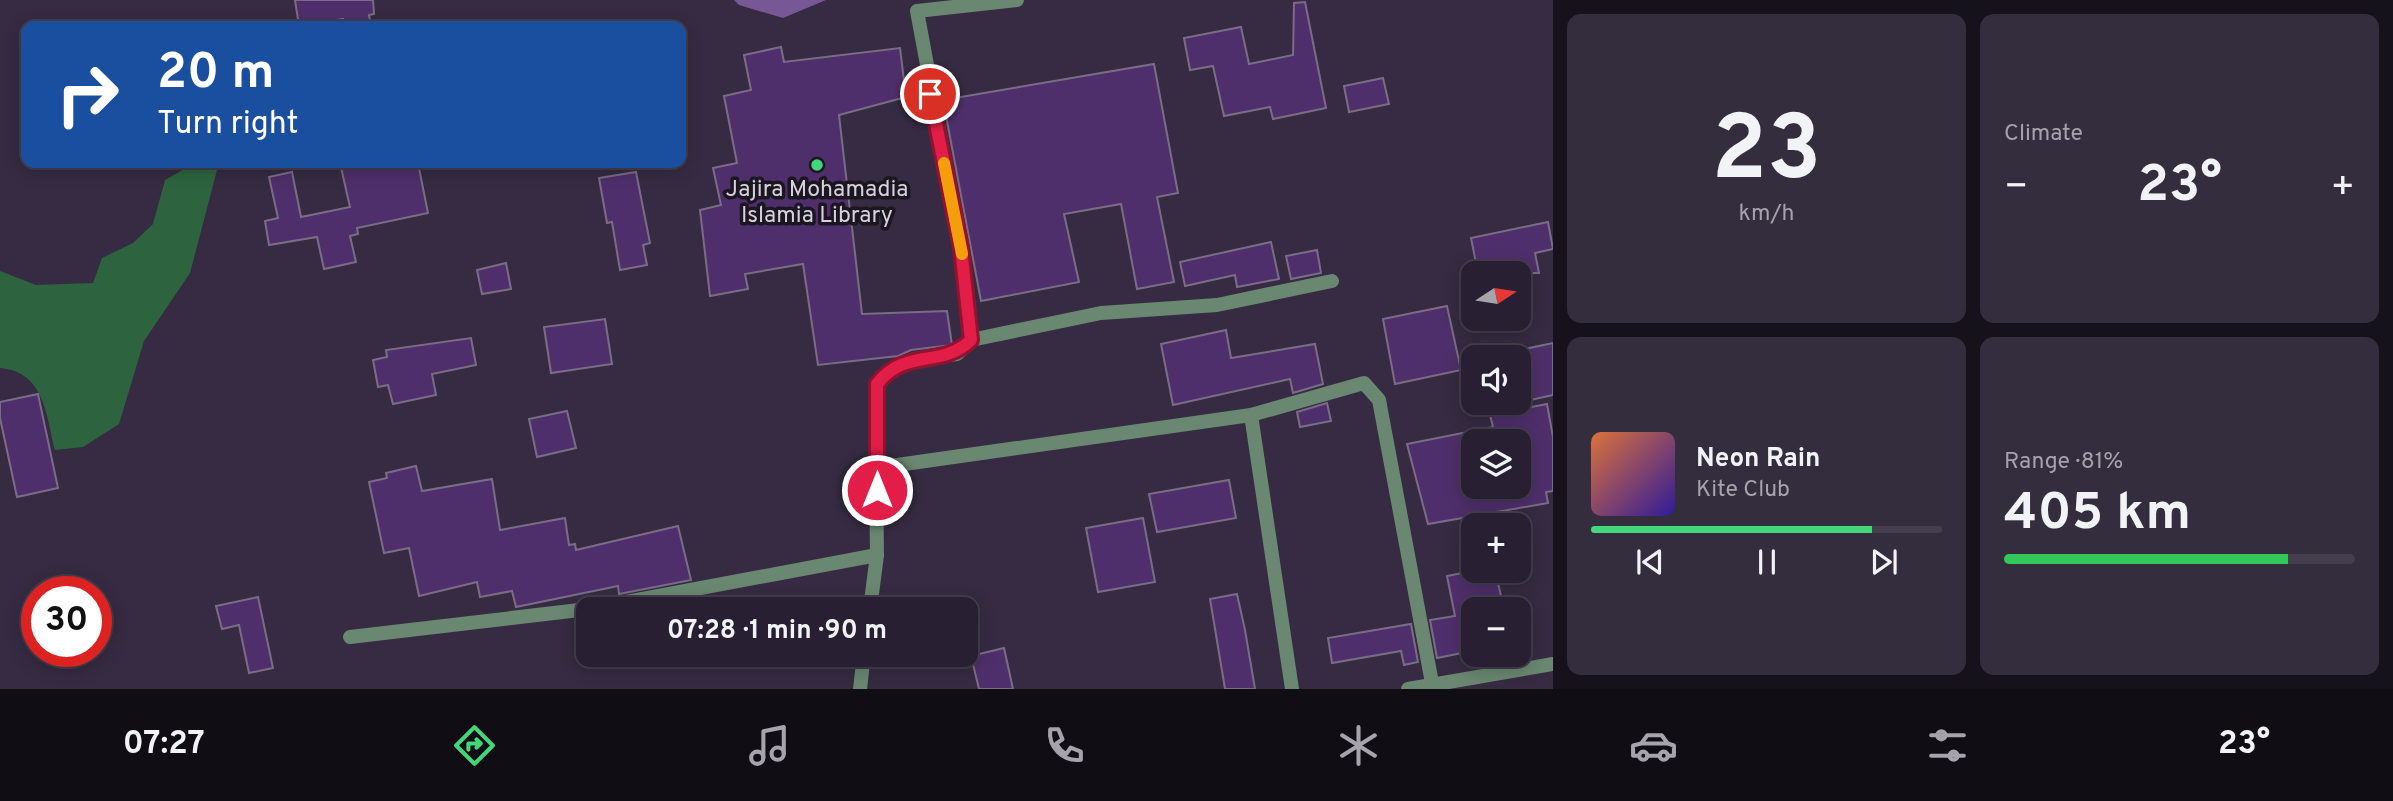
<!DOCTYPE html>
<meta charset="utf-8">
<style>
:root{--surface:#282032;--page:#342d3e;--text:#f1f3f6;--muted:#a5a3ac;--line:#443e4d;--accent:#42d77b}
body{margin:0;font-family:Overpass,sans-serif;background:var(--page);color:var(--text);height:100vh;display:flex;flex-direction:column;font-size:26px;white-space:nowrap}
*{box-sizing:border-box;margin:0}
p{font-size:23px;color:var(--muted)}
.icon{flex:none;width:38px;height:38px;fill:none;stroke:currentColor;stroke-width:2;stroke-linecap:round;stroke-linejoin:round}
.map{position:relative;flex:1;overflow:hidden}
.side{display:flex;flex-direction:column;gap:14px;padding:14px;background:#16121c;width:840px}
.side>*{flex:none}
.top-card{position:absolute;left:21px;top:21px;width:665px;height:147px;border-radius:14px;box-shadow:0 4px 18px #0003,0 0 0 2px var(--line);background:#1a4fa0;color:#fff;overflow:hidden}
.needle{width:46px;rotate:78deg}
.fabs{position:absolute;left:1461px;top:261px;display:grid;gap:14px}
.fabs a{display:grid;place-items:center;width:70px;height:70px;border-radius:14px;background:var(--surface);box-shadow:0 4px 18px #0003,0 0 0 2px var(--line);font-size:35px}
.speed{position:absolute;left:21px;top:576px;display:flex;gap:14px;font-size:35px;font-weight:700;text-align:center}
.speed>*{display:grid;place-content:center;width:91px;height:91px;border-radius:50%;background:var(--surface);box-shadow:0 4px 18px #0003,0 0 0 2px var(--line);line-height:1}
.speed .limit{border:10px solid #d22;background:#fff;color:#111}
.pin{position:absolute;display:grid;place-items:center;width:60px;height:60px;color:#fff;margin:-30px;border:4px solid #fff;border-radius:50%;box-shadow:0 2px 7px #0007}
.me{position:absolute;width:77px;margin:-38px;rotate:0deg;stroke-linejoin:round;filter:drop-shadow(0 0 5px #0008)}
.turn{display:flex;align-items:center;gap:24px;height:147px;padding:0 21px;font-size:32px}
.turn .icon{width:91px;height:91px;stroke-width:2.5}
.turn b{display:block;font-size:49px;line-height:60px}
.big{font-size:52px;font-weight:700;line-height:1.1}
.side .card{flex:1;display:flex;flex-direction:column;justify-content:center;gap:10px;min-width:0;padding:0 24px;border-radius:14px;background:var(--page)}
.side .dial{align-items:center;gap:0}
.dial b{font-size:91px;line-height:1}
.song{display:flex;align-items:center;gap:21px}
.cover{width:84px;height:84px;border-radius:10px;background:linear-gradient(135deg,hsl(20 70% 55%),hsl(250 70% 35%))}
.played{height:7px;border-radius:4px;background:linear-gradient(90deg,var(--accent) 80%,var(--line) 80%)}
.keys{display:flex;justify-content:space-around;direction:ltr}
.heat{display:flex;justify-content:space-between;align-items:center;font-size:38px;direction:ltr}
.charge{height:10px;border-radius:5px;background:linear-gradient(90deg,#34c759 81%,var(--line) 0)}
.side .tiles{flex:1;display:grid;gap:14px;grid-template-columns:repeat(2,1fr)}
.trip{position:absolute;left:576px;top:597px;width:402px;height:70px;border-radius:14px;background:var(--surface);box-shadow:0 4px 18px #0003,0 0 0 2px var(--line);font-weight:700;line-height:70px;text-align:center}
.tab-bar{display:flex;height:112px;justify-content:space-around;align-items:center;background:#100d14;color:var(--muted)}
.tab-bar .icon{width:49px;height:49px}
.tab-bar .on{color:var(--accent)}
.tab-bar b{font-size:32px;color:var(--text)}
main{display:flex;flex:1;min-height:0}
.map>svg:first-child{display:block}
</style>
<main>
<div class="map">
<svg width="1553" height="689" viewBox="0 0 1553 689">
<rect width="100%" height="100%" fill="#362b42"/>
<path fill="#2d643f" d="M195,163H211L217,170L190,273L144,341L119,424L83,447L55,450C46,415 45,372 0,368V271L36,285L93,283L102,258L133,243L153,224L165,180Z"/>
<path fill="#785797" d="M734,0H826L783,18L739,5Z"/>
<g fill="#4f2f6b" stroke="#796d86" stroke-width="2" fill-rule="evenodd">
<path d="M295,0H373L374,14L369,15L371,26H344L343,19L299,26Z"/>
<path d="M1305,2L1326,108L1273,119L1270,107L1224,116L1213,66L1190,70L1184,38L1241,27L1249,64L1293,55L1294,3Z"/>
<path d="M781,47L784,62L900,48L906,97L839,115L862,314L947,311L952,345L911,350L898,356L818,365L803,264L745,274L748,289L710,296L700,210L721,205L713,168L737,163L724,96L751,90L744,55Z"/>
<path d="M1154,64L1178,193L1157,197L1174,282L1137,289L1121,204L1064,214L1079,282L981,301L943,100Z"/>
<path d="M1383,78L1389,104L1349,112L1344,86Z"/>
<path d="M340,163H418L428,213L357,228L358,234L350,236L356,262L324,269L317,237L269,245L265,221L278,218L269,177L292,172L301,217L350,207Z"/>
<path d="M636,172L650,243L643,245L647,265L620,270L612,222L607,223L599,178Z"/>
<path d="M1548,222L1553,249L1535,253L1539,273H1478L1471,238Z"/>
<path d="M1271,242L1279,279L1237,287L1235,275L1185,286L1180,262Z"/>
<path d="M1317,250L1321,273L1291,279L1286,256Z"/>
<path d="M506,263L511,289L482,294L477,270Z"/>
<path d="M1447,306L1461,370L1395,384L1383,319Z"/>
<path d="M605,319L612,364L551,373L544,327Z"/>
<path d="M1226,330L1231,358L1315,344L1323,384L1293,393L1290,379L1173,405L1161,344Z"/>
<path d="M471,338L476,365L432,374L436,395L393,404L388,385L378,387L373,360L387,357L386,350Z"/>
<path d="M1553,343V395L1526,401L1515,351Z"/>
<path d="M38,394L58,488L17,497L0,418V402Z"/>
<path d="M1327,403L1331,421L1300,427L1297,412Z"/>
<path d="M1547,404L1553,437V491L1546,492L1548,503L1428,524L1407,444L1493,427L1490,415ZM1474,441H1519V486H1474Z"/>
<path d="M567,411L576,448L537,457L529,419Z"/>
<path d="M416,466L422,491L492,479L500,530L565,518L569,545L575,544L576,550L678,526L691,580L619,594L618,586L516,607L512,591L480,597L477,582L419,596L409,548L384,553L369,482L387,478L386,473Z"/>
<path d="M1229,480L1236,518L1157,532L1149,494Z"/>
<path d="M1143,518L1155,582L1098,592L1086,528Z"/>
<path d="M1477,570H1495L1504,609H1474V654H1491L1464,660L1462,653L1437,658L1430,620L1455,616L1447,576Z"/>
<path d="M1237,594L1245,630L1255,689H1225L1210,599Z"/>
<path d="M258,597L273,668L249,673L239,625L222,629L216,606Z"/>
<path d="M1411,624L1418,662L1404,665L1401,651L1332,663L1328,638Z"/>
<path d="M1004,648L1013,689H979L971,656Z"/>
</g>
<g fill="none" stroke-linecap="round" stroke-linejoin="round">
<g stroke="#6a8771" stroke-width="14">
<path d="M589,609L877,555"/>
<path d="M350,637L588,609"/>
</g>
<g stroke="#6a8771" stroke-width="14">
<path d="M971,340L961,248L917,11L1017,0"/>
<path d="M1251,415L1292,689"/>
<path d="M876,468L877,384L887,372L912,360L957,354L971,340L1101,313L1217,305L1332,281"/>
<path d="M870,609L877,555L876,468L1251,415L1364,383L1379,400L1432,683"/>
<path d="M860,689L864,654"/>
<path d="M1408,689L1553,664"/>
</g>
</g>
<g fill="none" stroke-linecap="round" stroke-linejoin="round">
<defs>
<path id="route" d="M877,490V384C906,347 941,369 971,340L961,248L930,94"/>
</defs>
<use href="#route" stroke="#92132f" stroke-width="18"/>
<use href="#route" stroke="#e11d48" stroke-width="12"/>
<path stroke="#f59e0b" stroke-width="12" d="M944,163L962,254"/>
</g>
<circle fill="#42d77b" stroke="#1b1620" stroke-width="2.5" cx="817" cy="165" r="7"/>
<g text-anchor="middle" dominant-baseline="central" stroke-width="7" stroke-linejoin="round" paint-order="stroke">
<g font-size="23" fill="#d7d0de" stroke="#1b1620">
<text x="817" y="190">Jajira Mohamadia<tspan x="817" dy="26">Islamia Library</tspan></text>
</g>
</g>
</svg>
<div class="fabs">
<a><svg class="needle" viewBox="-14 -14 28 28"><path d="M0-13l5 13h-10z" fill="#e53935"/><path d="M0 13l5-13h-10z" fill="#a5a3ac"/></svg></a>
<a><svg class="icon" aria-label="sound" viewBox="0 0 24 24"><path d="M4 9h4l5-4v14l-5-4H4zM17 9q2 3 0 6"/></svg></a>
<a><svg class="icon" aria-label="layers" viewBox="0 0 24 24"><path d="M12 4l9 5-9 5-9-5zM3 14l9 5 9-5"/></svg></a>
<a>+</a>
<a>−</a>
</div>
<div class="speed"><div class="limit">30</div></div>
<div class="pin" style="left:930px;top:94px;background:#d93025"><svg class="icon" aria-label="arrive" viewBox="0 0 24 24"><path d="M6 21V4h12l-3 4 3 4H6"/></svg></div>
<svg class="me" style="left:877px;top:490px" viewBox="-20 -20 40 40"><circle r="17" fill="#e11d48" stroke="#fff" stroke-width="3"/><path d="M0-11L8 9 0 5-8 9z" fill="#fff"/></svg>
<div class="trip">07:28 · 1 min · 90 m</div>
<div class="top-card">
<div class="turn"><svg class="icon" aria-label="right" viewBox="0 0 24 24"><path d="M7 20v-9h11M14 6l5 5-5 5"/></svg><div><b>20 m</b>Turn right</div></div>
</div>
</div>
<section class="side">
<div class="tiles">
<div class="card dial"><b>23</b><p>km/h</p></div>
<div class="card"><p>Climate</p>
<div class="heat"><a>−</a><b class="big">23°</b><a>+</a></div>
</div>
<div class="card">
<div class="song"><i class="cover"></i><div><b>Neon Rain</b><p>Kite Club</p></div></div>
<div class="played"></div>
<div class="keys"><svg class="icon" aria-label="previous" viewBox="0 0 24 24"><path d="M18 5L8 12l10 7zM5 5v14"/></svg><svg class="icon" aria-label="pause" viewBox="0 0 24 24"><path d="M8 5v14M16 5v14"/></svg><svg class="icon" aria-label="next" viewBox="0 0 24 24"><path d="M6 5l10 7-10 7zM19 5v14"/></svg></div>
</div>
<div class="card"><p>Range · 81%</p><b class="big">405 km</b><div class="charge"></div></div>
</div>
</section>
</main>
<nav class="tab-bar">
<b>07:27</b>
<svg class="icon on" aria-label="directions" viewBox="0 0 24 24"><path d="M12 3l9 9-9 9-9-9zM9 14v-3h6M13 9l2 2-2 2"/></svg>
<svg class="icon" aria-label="music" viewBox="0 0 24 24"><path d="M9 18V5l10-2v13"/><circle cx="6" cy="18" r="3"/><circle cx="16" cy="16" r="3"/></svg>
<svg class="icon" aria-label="phone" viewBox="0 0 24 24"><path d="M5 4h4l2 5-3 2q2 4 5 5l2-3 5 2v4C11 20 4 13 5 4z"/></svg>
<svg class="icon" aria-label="climate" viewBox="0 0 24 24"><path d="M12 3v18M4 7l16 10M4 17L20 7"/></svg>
<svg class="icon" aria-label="car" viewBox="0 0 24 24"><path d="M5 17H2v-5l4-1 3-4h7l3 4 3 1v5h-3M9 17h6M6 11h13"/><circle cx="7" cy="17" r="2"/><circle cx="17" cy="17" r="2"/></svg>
<svg class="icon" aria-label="filters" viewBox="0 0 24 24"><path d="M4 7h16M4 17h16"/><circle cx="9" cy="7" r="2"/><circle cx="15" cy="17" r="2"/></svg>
<b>23°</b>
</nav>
